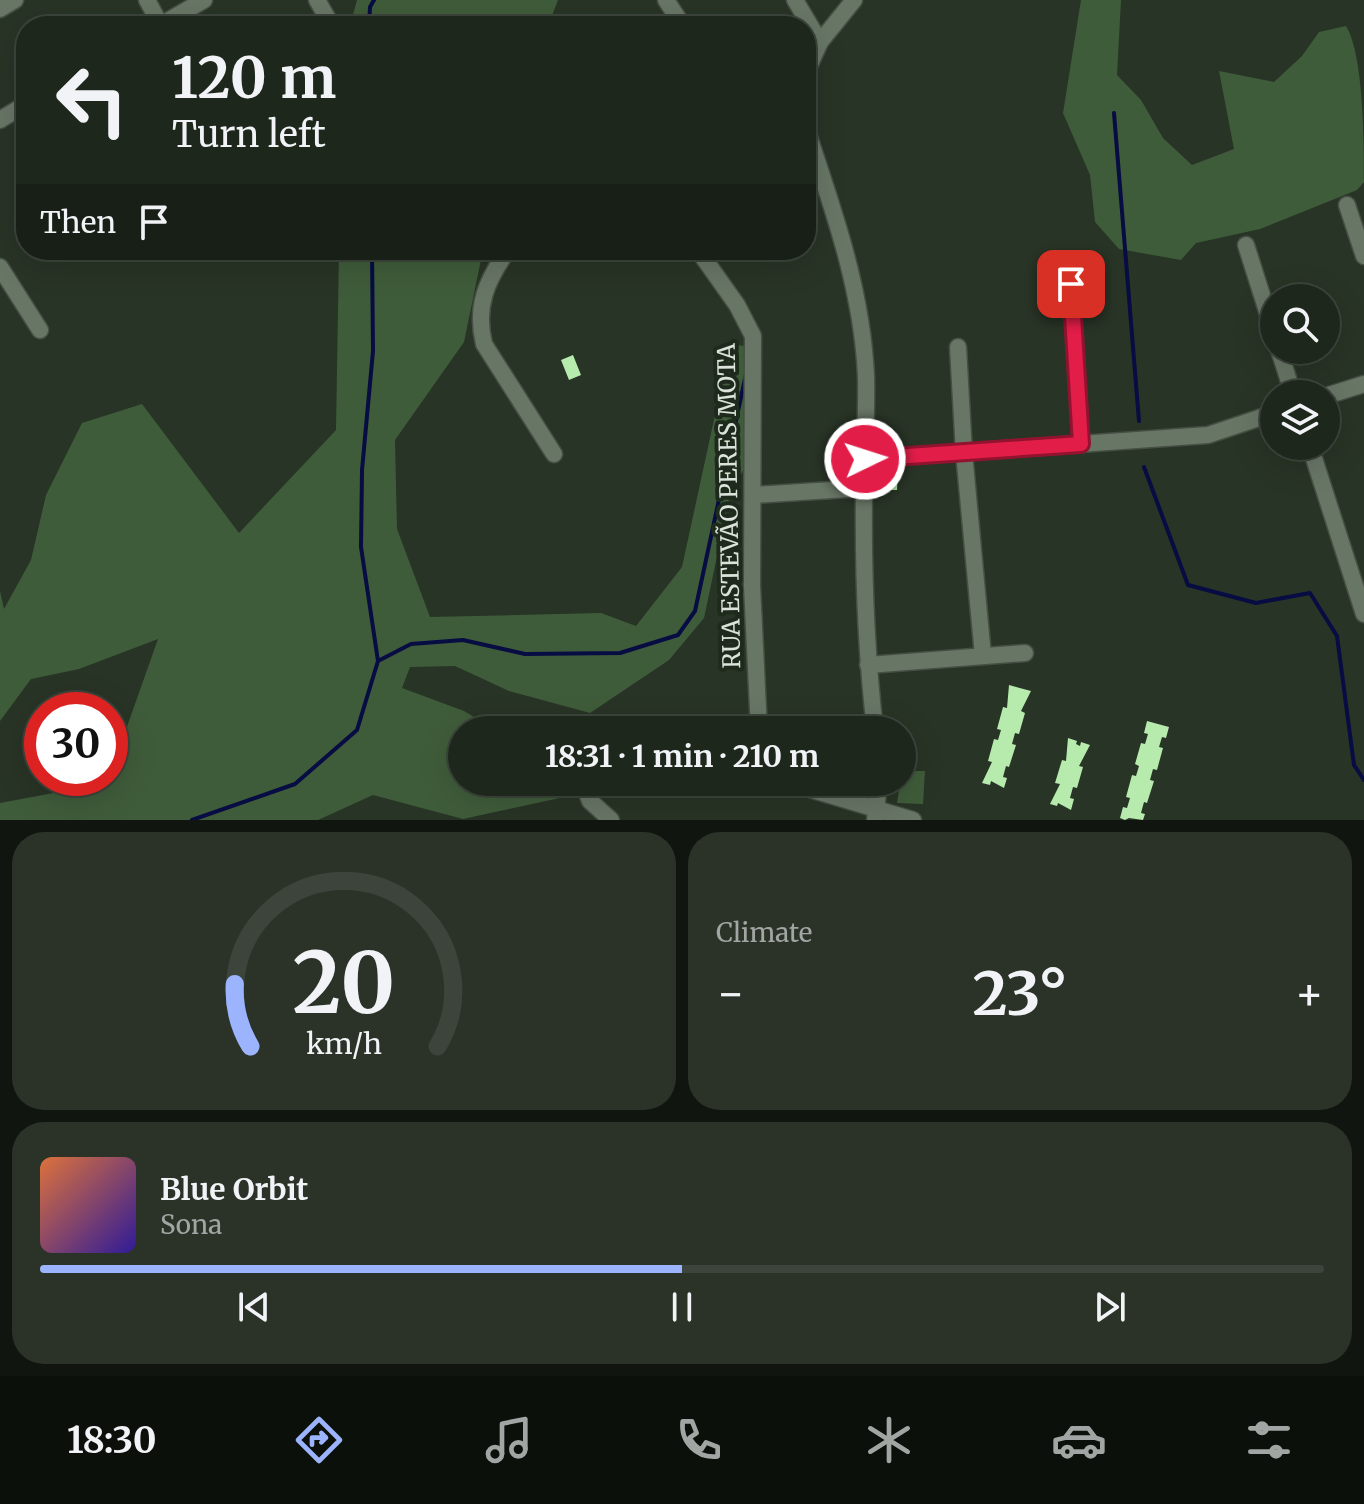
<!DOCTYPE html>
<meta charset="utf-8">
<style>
:root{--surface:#1e271c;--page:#2b3329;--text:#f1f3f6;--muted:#a1a5a3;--line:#3c443b;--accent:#9cb4fd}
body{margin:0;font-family:Merriweather,serif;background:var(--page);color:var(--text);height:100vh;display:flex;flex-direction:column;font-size:30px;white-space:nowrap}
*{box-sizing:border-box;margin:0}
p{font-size:26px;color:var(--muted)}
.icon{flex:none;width:44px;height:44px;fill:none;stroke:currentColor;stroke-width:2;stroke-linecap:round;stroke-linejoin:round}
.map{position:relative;height:820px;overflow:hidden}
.sheet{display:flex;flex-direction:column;gap:12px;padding:12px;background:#10150f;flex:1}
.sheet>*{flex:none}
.banner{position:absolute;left:16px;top:16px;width:800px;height:244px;border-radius:32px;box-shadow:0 8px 32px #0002,0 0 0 2px var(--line);background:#1e271c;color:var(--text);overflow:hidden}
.tools{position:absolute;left:1260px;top:284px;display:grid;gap:16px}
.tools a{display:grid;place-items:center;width:80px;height:80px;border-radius:50%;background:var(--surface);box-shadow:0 8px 32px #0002,0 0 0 2px var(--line);font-size:40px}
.speed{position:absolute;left:24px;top:692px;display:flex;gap:16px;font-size:40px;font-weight:700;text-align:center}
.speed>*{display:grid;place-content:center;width:104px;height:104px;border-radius:50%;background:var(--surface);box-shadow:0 8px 32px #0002,0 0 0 2px var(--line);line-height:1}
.speed .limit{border:12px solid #d22;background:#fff;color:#111}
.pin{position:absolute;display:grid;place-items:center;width:68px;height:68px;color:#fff;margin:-34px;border-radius:16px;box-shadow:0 4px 12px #0006}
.me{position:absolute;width:88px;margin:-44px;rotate:86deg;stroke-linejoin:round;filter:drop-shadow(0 0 6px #0008)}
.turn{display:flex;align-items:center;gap:28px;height:168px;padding:0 24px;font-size:36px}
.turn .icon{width:104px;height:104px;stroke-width:2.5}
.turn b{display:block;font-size:56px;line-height:68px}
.then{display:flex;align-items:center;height:76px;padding:0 24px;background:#0003;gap:16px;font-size:30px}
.big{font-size:60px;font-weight:700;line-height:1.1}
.sheet .widget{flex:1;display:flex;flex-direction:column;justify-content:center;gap:12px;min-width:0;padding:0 28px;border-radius:32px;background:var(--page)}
.sheet .dial{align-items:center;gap:0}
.dial svg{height:208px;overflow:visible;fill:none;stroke:var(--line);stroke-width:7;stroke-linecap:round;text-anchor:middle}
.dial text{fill:var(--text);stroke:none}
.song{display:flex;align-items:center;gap:24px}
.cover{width:96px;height:96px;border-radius:12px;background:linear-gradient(135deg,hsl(20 70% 55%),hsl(250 70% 35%))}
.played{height:8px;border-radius:4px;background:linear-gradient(90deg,var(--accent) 50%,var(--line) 50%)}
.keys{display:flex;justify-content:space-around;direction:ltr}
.heat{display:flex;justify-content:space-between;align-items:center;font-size:44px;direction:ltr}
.sheet .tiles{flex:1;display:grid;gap:12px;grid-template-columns:1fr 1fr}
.widget:last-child{grid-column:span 2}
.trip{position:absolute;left:448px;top:716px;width:468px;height:80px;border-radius:40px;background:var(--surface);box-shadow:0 8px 32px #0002,0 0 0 2px var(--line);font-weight:700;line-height:80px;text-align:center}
.tabs{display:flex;height:128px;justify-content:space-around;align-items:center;background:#0c100b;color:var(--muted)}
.tabs .icon{width:56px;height:56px}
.tabs .current{color:var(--accent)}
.tabs b{font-size:36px;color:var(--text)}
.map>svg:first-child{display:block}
</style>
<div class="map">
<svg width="1364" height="820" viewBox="0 0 1364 820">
<rect width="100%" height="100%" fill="#283426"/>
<g fill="#3f5c3a">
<path d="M357,0H558L548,26H350Z"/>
<path d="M1081,0H1121L1117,75L1141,100L1163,138L1192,165L1234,149L1219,71L1274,82L1302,56L1319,32L1346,26C1364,55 1364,145 1364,182L1357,190L1260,229L1196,243L1181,260L1119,249L1095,222L1090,175L1063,113Z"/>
<path d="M339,250H483L464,342L395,440L397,529L430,617L601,613L636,626L682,567L723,378L733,344L748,347V463L731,490L704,618L669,660L590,713L509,691L455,666L410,667L402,688L464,711L496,730H462V782H569V796L463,819L373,795L318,820H0V803L107,783L158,639L79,669L31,679L0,721V591L4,609L31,560L46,495L82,423L142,404L239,533L336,430Z"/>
<path d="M902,771H925L923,804L897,803Z"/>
</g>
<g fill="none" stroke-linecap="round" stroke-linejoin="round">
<g stroke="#070c42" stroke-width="4">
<path d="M369,26L370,7L374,0"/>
<path d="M1114,113L1139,421"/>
<path d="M372,250L373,351L362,470L361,547L378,661"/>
<path d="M1144,467L1188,585L1256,603L1310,593L1337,636L1354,765L1364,780"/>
<path d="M192,820L295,784L357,730L378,661L411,644L463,640L525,654L620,653L678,635L695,611L746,374"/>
</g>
</g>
<g fill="#b6ebad">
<path d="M573,355L581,375L569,380L561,360Z"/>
<path d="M898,469L897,490H877L878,470Z"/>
<path d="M1009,685L1031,691L1021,711L1025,713L1019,734L1015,733L1012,744L1016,745L1009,767L1006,766L1003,777L1007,778L1004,788L991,781L990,785L982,783L992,762L988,761L994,739L998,740L1001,730L997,729L1003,707L1007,708Z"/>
<path d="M1147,721L1169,727L1166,738L1162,737L1159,747L1163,748L1157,770L1153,769L1150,780L1154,781L1147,803L1144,802L1141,813L1145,814L1143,820L1129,818L1125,820L1120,818L1123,807L1127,808L1130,798L1126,797L1132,775L1136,776L1139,766L1135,764L1141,743L1145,744L1148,734L1144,733Z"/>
<path d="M1068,738L1077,741L1076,744L1080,746L1081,742L1090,745L1079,766L1083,767L1077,788L1073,787L1070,798L1074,799L1071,810L1058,803L1057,806L1050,804L1060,784L1055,783L1062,760L1066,761Z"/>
</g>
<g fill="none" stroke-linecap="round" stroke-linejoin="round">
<defs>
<g id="minor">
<path d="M147,0L161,26"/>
<path d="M317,0L332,26"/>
<path d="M666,0L683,26"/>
<path d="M795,0L820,42"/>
<path d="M0,9L15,0"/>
<path d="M159,26L204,0"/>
<path d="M806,73L820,42L854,0"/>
<path d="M0,120L26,104"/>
<path d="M806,128C833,209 862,289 866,376C867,415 864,454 864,492C863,572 866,651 875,730"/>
<path d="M1347,205L1364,256"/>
<path d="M1246,245L1274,333"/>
<path d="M508,250C486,281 475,307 484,344L554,454"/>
<path d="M698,250L737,305L753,336L752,586L759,730"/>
<path d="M0,267L40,330"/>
<path d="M1071,284L1081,444"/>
<path d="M958,347L964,453L983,656"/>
<path d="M1279,350L1293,394"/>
<path d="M1326,396L1364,384"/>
<path d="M1310,446L1364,614"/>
<path d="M865,459L1208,435L1274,413"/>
<path d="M753,495L864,488"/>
<path d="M868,665L1025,653"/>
<path d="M583,782L590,801L611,820"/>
<path d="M786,782L913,820"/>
<path d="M875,820L879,782"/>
</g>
</defs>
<use href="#minor" stroke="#454f43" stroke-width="19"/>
<use href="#minor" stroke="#687666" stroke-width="16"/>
</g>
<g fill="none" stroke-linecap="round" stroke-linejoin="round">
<defs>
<path id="route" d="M865,459L1081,444L1071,284"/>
</defs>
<use href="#route" stroke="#92132f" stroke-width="20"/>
<use href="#route" stroke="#e11d48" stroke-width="14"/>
</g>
<g text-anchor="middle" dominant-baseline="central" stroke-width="8" stroke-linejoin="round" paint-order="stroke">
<g font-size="24" fill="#dbe3da" stroke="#1e2a1c">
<text transform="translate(729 506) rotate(-91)">RUA ESTEVÃO PERES MOTA</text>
</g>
</g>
</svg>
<div class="tools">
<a><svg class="icon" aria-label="search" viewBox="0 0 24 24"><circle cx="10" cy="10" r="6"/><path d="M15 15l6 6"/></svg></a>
<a><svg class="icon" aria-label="layers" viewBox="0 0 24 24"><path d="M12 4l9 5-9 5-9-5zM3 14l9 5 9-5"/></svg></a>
</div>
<div class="speed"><div class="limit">30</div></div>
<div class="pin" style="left:1071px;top:284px;background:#d93025"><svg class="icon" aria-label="arrive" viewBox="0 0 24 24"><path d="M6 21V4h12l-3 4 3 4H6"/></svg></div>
<svg class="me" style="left:865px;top:459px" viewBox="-20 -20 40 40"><circle r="17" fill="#e11d48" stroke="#fff" stroke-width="3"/><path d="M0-11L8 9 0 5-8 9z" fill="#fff"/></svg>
<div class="trip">18:31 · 1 min · 210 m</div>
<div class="banner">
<div class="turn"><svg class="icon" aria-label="left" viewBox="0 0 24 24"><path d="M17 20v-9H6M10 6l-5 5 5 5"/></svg><div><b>120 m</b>Turn left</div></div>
<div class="then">Then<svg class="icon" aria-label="arrive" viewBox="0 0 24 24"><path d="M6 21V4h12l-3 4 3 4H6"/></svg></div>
</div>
</div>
<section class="sheet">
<div class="tiles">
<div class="widget dial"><svg viewBox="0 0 100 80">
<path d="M14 69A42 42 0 1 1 86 69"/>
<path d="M14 69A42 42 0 0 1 8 45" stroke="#9cb4fd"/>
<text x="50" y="56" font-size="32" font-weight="700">20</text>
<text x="50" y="72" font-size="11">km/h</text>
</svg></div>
<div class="widget"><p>Climate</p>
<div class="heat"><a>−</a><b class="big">23°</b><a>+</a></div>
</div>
<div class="widget">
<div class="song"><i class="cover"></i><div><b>Blue Orbit</b><p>Sona</p></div></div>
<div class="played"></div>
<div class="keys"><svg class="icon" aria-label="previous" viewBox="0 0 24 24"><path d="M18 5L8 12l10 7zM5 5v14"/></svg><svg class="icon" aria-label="pause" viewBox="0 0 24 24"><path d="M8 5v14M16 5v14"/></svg><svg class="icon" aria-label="next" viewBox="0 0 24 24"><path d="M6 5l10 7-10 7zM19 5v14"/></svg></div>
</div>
</div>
</section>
<nav class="tabs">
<b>18:30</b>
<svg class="icon current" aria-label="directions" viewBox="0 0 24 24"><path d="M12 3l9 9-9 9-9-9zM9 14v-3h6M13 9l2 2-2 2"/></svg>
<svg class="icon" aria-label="music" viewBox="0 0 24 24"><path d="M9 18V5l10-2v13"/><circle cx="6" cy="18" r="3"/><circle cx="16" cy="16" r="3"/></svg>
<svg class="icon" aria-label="phone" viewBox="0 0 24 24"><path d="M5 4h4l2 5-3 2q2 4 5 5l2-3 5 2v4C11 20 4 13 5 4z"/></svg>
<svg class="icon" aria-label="climate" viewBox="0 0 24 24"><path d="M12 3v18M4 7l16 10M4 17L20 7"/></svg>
<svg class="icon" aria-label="car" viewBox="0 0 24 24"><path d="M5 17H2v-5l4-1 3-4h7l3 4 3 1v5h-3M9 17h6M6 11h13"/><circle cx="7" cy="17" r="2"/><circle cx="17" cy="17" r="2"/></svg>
<svg class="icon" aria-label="filters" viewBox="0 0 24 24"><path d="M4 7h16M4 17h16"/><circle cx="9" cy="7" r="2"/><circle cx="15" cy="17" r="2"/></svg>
</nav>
